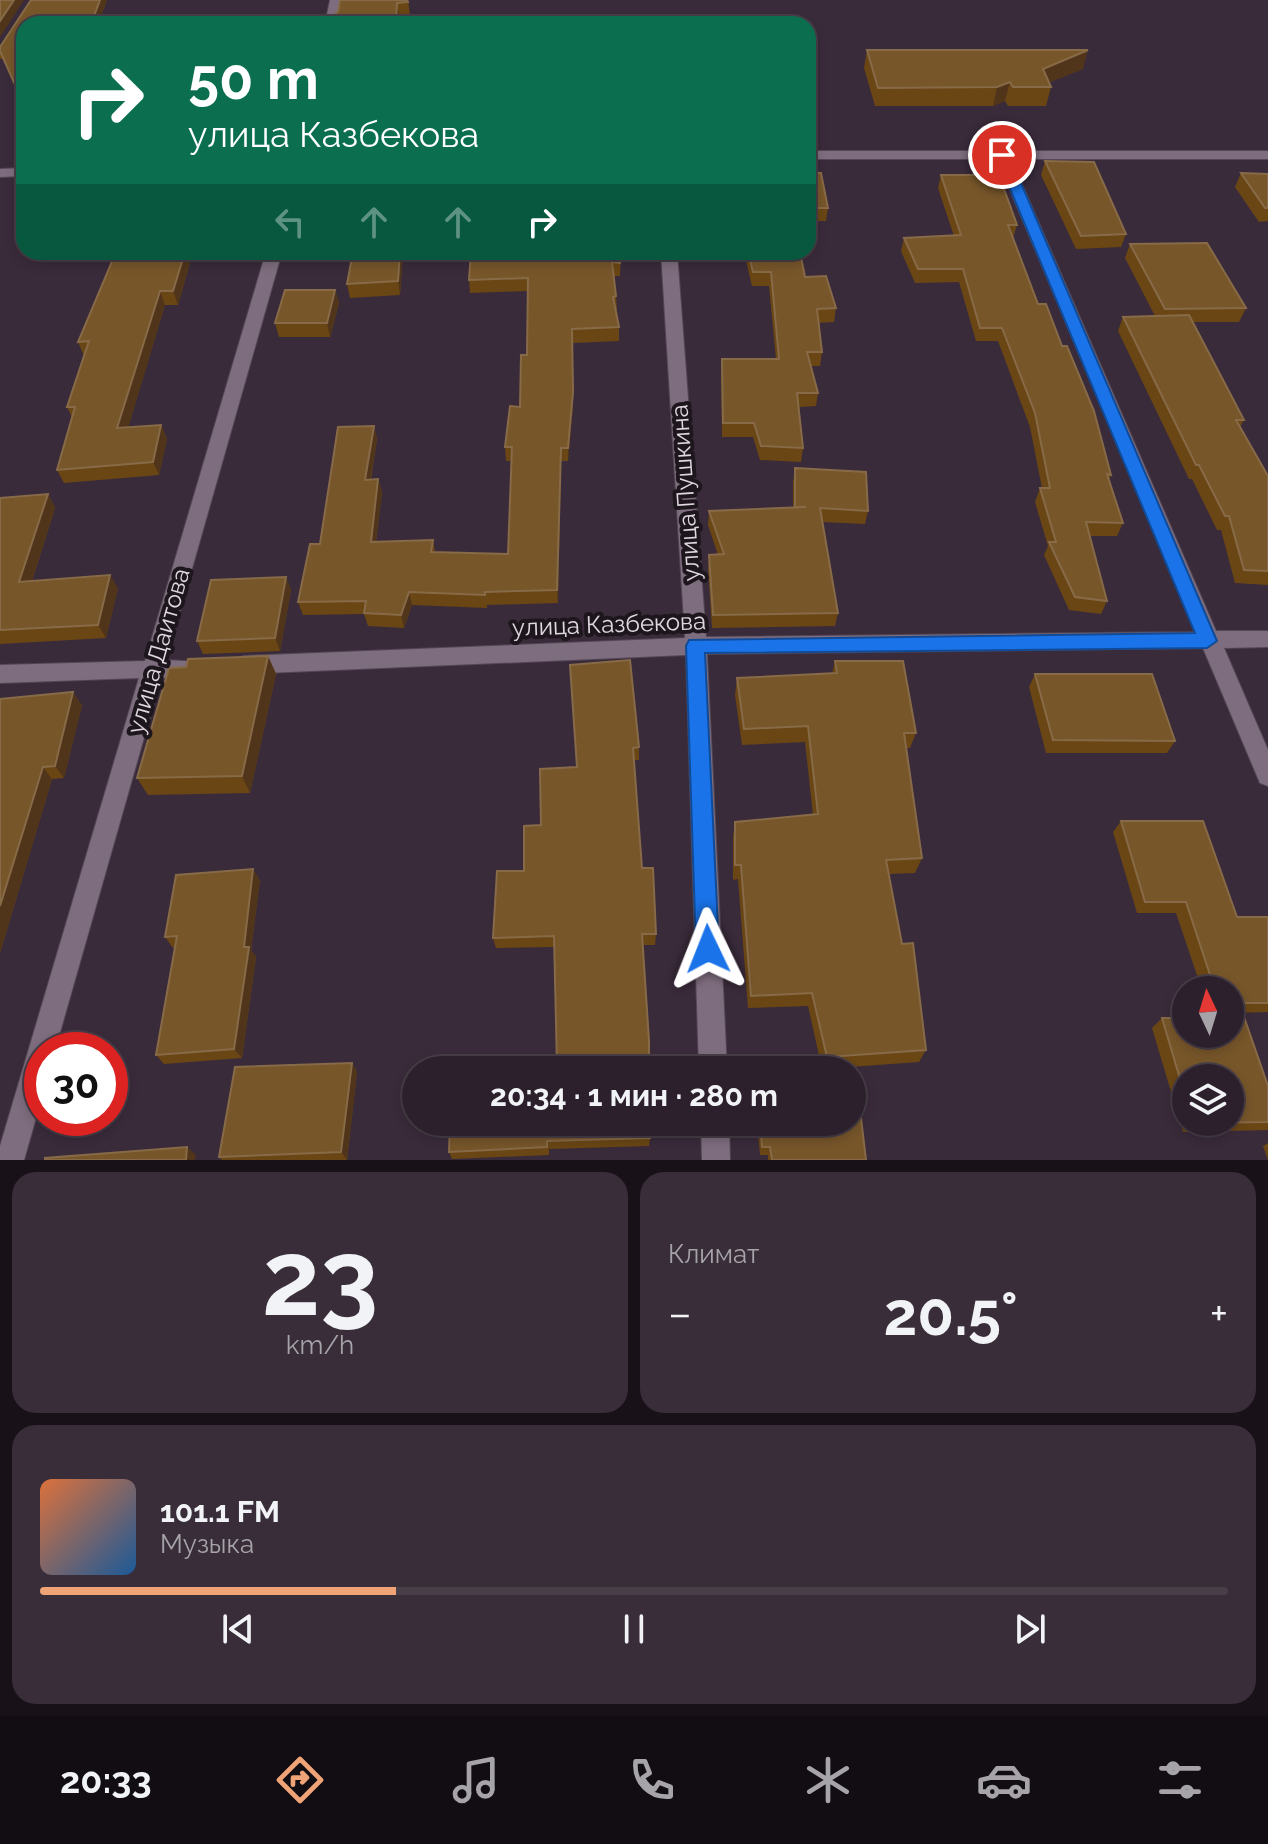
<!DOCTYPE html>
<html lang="ru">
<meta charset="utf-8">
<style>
:root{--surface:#2c202c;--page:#382d38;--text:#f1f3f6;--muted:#a6a3a9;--line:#483e48;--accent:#efa377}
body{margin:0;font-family:Raleway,sans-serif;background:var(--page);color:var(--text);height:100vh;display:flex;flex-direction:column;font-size:30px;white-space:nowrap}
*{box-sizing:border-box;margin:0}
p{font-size:26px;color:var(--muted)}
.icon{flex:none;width:44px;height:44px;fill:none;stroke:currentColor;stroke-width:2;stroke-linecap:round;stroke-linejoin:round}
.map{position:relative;height:1160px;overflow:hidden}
.sheet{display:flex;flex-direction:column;gap:12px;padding:12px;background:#181218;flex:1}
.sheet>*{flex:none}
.hud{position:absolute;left:16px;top:16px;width:800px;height:244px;border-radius:24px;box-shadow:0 4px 12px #0003,0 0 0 2px var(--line);background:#0b6e4f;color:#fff;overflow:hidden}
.needle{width:52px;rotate:356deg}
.tools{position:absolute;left:1172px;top:976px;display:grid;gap:16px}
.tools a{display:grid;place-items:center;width:72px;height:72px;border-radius:50%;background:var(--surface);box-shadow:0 4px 12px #0003,0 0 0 2px var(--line);font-size:40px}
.speed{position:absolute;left:24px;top:1032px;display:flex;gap:16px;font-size:40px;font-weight:700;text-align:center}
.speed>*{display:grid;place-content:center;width:104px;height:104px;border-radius:50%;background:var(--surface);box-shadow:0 4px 12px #0003,0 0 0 2px var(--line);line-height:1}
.speed .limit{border:12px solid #d22;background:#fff;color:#111}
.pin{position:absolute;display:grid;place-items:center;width:68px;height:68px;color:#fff;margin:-34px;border:4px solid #fff;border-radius:50%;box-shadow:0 2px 8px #0007}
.me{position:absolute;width:88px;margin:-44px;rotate:358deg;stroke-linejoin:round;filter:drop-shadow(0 0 6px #0008)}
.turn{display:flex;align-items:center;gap:28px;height:168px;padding:0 40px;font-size:36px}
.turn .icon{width:104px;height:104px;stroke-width:2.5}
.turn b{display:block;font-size:56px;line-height:68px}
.lanes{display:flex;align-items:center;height:76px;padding:0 40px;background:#0003;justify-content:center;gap:40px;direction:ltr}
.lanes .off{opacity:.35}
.big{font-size:60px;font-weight:700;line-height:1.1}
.sheet .card{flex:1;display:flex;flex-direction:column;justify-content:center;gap:12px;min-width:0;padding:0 28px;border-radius:24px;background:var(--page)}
.sheet .dial{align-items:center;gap:0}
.dial b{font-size:104px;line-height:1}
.song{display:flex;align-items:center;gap:24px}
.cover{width:96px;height:96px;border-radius:12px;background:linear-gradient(135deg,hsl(20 70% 55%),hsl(210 70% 35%))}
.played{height:8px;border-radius:4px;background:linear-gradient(90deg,var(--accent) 30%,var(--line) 30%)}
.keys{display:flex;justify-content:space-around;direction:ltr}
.heat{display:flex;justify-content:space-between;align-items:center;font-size:44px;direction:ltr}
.sheet .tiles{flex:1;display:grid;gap:12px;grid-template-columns:1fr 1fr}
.card:last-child{grid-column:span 2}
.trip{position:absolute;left:402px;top:1056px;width:464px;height:80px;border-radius:40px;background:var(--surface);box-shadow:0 4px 12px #0003,0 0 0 2px var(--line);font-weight:700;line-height:80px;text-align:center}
.menu{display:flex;height:128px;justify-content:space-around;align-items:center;background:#120d12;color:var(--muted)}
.menu .icon{width:56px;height:56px}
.menu .selected{color:var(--accent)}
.menu b{font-size:36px;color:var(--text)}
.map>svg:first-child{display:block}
</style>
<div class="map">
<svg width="1268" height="1160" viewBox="0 0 1268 1160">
<rect width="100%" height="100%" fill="#3a2b3b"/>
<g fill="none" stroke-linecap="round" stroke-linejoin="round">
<defs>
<g id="minor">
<path d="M330,0H342L337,24H325Z"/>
<path d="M808,151H1268V159H1011L1216,631H1268V647L1224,648L1268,750V786L1260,783L1257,776L1203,648L707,654L727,1070H699L686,655L244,674L236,671L233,665L236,659L244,656L685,638L661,252H677L706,637L1196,632L997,159H808Z"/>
<path d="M24,168V176L0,177V169Z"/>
<path d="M266,252H282L166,660L201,662L204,668L201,674L161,678L55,1050H42V1097L24,1160H0V1146L139,678L0,683V665L145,661Z"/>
<path d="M701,1122H729L730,1160H702Z"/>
</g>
</defs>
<use href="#minor" stroke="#534754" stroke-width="2"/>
<use href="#minor" fill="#7e6d7e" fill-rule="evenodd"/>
</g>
<g fill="#6a4614" fill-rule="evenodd">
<path d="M31,0H107L98,24H24V106L4,59H0V47Z"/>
<path d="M408,0L410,15H399L338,12Z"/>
<path d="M867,50L1083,69L1049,82L1051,87L1046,106H1008L1005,101L993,106H875L864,68Z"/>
<path d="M1045,161L1126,234L1121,247L1076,249L1041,175Z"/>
<path d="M808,173L828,208L826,221H808Z"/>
<path d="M1241,173L1268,174V221L1259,222L1235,187Z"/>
<path d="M941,175L1017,225L1013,238L1038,304L1111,475L1109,479L1123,523L1117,536H1089L1107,601L1101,614L1069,610L1044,555L1048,546L1035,502L1040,488H1042L1030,427L998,341H976L959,282L915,283L901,251L904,238L954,236L938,188Z"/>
<path d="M1130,244L1246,308L1239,322H1193L1244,420L1240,427L1268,476V585L1235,583L1221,530H1217L1192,479H1189L1118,331L1123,317L1155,316L1125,258Z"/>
<path d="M193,252L178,305H165L128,427L161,425L167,439L159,475L64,483L57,470L72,417L67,407L84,356L78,342Z"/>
<path d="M353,252H403L400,295L350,298L347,284Z"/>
<path d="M621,252L620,276H614L616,296L617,310H615L619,327V341L573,343V406L568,461H561L558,603L487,605V608L412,605L404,628L368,626L364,614L303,615L298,602L320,544L374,426L377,439L371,479H378L382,492L376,542L433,540L435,552L508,554L512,461H506L505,447L520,407L527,355L528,291L470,293L469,280Z"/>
<path d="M744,252H800L805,277L836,308L834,322L818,323L822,352L820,366H811L818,393L816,406L799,407L803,448L801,462L760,460L753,437H722L721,373L722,359H776L769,286H752Z"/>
<path d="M335,290L339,303L330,337H279L275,323Z"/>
<path d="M795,468L868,511L865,524L822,522L838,613L835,626L712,628L708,568L709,555H718L708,525L709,511L793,508V482Z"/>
<path d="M48,494L55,508L32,581L118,588L106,638L0,644V498Z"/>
<path d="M286,577L291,590L280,651L203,654L197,641Z"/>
<path d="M268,656L276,674L250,793L148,795L137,778L186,667Z"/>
<path d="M835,661L916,733L910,748H906L922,858L915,873L889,874L902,944L926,1050L919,1062L822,1069L808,1006L748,1008L738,879L733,880V836L735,822L813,815L805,742L742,745L735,695L737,678L832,674Z"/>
<path d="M570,665L639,747V760H634L642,868L656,934L655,945H643L557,1066L554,947L496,948L493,938L524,871L541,825L577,767Z"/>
<path d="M1035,674L1175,741L1167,753H1046L1029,687Z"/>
<path d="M0,699L82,705L64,778L52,779L0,953Z"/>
<path d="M1121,821L1237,917H1268V1012L1230,1013V990H1202L1176,913H1137L1113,832Z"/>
<path d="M260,880L251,950L256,957L242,1058L164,1064L156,1055L175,948H173L165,937Z"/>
<path d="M1162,1018L1268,1086V1130L1183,1132L1152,1028ZM1186,1078L1230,1122H1186Z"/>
<path d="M352,1063L357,1072L347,1160H222L219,1157Z"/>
<path d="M450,1122L650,1138L649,1146L549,1149V1155L452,1159L449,1152Z"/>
<path d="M757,1122H852L866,1160H768V1155H760Z"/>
<path d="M1268,1143V1160L1263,1146Z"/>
</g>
<g fill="#51351b">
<path d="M14,0H24L0,37V21Z"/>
<path d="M100,0H107L98,24H91Z"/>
<path d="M397,3L399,15L398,24H396Z"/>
<path d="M1088,50L1083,69L1038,87L1043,69Z"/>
<path d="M1010,82L1005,101L993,106L997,87Z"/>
<path d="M185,252H193L178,305L173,291Z"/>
<path d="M400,252H403L400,295L398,281Z"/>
<path d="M335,290L339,303L330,337L327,323Z"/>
<path d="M160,291L165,305L124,442L117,428Z"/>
<path d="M573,343V406L568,461V448Z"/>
<path d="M161,425L167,439L159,475L153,462Z"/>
<path d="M374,426L377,439L368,493L365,480Z"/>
<path d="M561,448V461L558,603L557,590Z"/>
<path d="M378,479L382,492L374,555L371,542Z"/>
<path d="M48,494L55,508L27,596L19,582Z"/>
<path d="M110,575L118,588L106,638L98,625Z"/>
<path d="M286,577L291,590L280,651L275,638Z"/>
<path d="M409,592L412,605L404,628L401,615Z"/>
<path d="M268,656L276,674L250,793L242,776Z"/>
<path d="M73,692L82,705L64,778L55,766Z"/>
<path d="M43,767L52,779L0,953V906Z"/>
<path d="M253,869L260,880L251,950L256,957L242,1058L234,1049L244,947Z"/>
<path d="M352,1063L357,1072L347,1160L341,1152Z"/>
<path d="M187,1147L196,1155L195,1160H186Z"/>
</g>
<g fill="#77562a" stroke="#876a47" stroke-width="2">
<path d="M0,0H14L0,21Z"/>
<path d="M31,0H100L91,24H24V96H20L0,51V47Z"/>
<path d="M340,0H407L408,2L397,3L396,24H334V15L338,12Z"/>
<path d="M867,50H1088L1043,69L1051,87H1013L1010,82L997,87L878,88Z"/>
<path d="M1045,161L1094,162L1126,234L1081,236Z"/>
<path d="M808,173H821L828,208H808Z"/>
<path d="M1241,173L1268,174V208H1265Z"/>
<path d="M941,175H999L1017,225H1008L1038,304H1046L1062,346H1067L1094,411L1111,475L1107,474L1123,523L1086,522L1107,601L1075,597L1049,542H1056L1040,488H1050L1035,413L1002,328H980L963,269H918L904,238L961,235Z"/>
<path d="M1207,243L1246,308L1165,309L1130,244Z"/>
<path d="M116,252H185L173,291H160L117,428L161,425L153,462L57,470L75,407H67L89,341L78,342Z"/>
<path d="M353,252H400L398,281L347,284Z"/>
<path d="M471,252H620V263L612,262L616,296L613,297L619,327L572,329L573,392L568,448H561L557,590L485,592V595L409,592L401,615L364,613L366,601L298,602L310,544H320L338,427L374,426L365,480L378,479L371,542L433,540L431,552L508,554L512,447H505L510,406L520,407L521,355H527L528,278L469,280Z"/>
<path d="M748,252H800L805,277L826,276L836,308L817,309L822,352H807L818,393H797L803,448L761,446L754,423H723L722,359H779L771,272H753Z"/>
<path d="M285,290H335L327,323H275Z"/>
<path d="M1189,315L1244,420H1236L1268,476V571L1244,570L1229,516H1225L1199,465H1196L1123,317Z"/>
<path d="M795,468L866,472L868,511L820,508L838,613L713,615L709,555L724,554L709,511L806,507H795Z"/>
<path d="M48,494L19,582L110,575L98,625L0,630V498Z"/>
<path d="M286,577L275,638L197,641L211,580Z"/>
<path d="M268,656L242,776L137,778L169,668L186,667L188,659Z"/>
<path d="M630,660L639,747L633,748L642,868H653L656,934H642L649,1041V1070H462L557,1066L554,936L493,938L497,871H524V826L541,825L540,769L577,767L570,665Z"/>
<path d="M835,661H903L916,733H904L922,858L886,860L902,944L913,943L926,1050L827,1057L812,993L751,996L741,865H735V822L818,814L808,726L744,729L737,678L837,673Z"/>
<path d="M1035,674H1152L1175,741L1053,740Z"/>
<path d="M73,692L55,766L43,767L0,906V699Z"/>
<path d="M1121,821H1203L1237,917H1268V1003H1230V990H1215L1186,902H1145Z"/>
<path d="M253,869L244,947H249L234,1049L156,1055L177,936L165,937L176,875Z"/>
<path d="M1230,1017H1244L1268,1086V1122L1193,1123V1122H1230V1078H1186V1099L1162,1018H1186V1034H1230Z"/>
<path d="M352,1063L341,1152L219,1157L235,1067Z"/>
<path d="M852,1076H856L866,1160H772L770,1147H762L760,1122H852Z"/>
<path d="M450,1122H650V1138L547,1141V1147L449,1152Z"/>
<path d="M187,1147L186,1160H45V1158Z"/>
</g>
<path fill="#1a73e8" stroke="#114b97" stroke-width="2" d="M1002,151L1009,155L1217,641L1207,648L705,653L719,949L716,957L708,960L700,957L696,949L686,646L689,640L1195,633L996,155Z"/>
<g text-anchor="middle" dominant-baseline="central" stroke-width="8" stroke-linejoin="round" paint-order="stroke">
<g font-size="24" fill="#e1d7e1" stroke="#1d171d">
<text transform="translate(685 493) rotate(-94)">улица Пушкина</text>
<text transform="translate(609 624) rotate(-2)">улица Казбекова</text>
<text transform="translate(158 651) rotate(-74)">улица Даитова</text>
</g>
</g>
</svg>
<div class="tools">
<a><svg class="needle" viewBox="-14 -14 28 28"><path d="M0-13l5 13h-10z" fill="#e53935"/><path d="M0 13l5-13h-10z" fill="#a6a3a9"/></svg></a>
<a><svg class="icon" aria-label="layers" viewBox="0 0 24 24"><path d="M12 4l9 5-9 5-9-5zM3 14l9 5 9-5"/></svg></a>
</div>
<div class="speed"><div class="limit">30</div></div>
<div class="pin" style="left:1002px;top:155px;background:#d93025"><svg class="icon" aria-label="arrive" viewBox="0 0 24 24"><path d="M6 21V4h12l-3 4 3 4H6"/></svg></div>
<svg class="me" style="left:708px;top:949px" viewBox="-20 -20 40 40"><path d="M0-17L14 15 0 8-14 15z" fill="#1a73e8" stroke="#fff" stroke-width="4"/></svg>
<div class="trip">20:34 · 1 мин · 280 m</div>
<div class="hud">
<div class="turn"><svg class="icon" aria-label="right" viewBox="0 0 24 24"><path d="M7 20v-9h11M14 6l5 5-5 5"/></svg><div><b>50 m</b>улица Казбекова</div></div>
<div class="lanes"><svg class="icon off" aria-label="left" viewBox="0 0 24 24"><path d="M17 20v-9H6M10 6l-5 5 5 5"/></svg><svg class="icon off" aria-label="ahead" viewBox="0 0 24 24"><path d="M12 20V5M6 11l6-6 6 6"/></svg><svg class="icon off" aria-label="ahead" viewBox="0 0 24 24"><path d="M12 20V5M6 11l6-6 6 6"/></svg><svg class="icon" aria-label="right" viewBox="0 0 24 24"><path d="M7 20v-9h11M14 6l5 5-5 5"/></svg></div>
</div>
</div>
<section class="sheet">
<div class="tiles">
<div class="card dial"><b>23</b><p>km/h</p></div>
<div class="card"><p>Климат</p>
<div class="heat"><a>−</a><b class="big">20.5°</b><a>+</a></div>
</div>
<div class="card">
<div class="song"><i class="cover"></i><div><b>101.1 FM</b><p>Музыка</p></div></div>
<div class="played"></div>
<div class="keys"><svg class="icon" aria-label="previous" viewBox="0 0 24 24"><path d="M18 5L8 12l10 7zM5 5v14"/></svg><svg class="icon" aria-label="pause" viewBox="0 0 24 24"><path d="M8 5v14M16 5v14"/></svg><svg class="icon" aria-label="next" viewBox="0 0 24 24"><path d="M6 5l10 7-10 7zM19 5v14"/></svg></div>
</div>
</div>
</section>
<nav class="menu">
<b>20:33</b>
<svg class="icon selected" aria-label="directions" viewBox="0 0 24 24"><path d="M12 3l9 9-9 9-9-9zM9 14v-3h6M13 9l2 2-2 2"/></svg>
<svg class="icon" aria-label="music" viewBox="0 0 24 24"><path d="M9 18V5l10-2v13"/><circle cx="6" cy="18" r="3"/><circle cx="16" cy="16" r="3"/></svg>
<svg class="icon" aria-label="phone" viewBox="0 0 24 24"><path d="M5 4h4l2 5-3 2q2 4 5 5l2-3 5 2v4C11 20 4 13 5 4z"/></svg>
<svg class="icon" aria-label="climate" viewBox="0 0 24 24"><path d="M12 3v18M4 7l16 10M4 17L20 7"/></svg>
<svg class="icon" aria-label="car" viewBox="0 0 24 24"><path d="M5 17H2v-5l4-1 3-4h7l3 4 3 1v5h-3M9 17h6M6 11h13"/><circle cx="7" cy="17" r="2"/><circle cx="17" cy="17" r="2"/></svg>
<svg class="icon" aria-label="filters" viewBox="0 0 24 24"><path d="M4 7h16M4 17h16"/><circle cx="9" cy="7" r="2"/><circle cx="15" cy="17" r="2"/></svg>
</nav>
